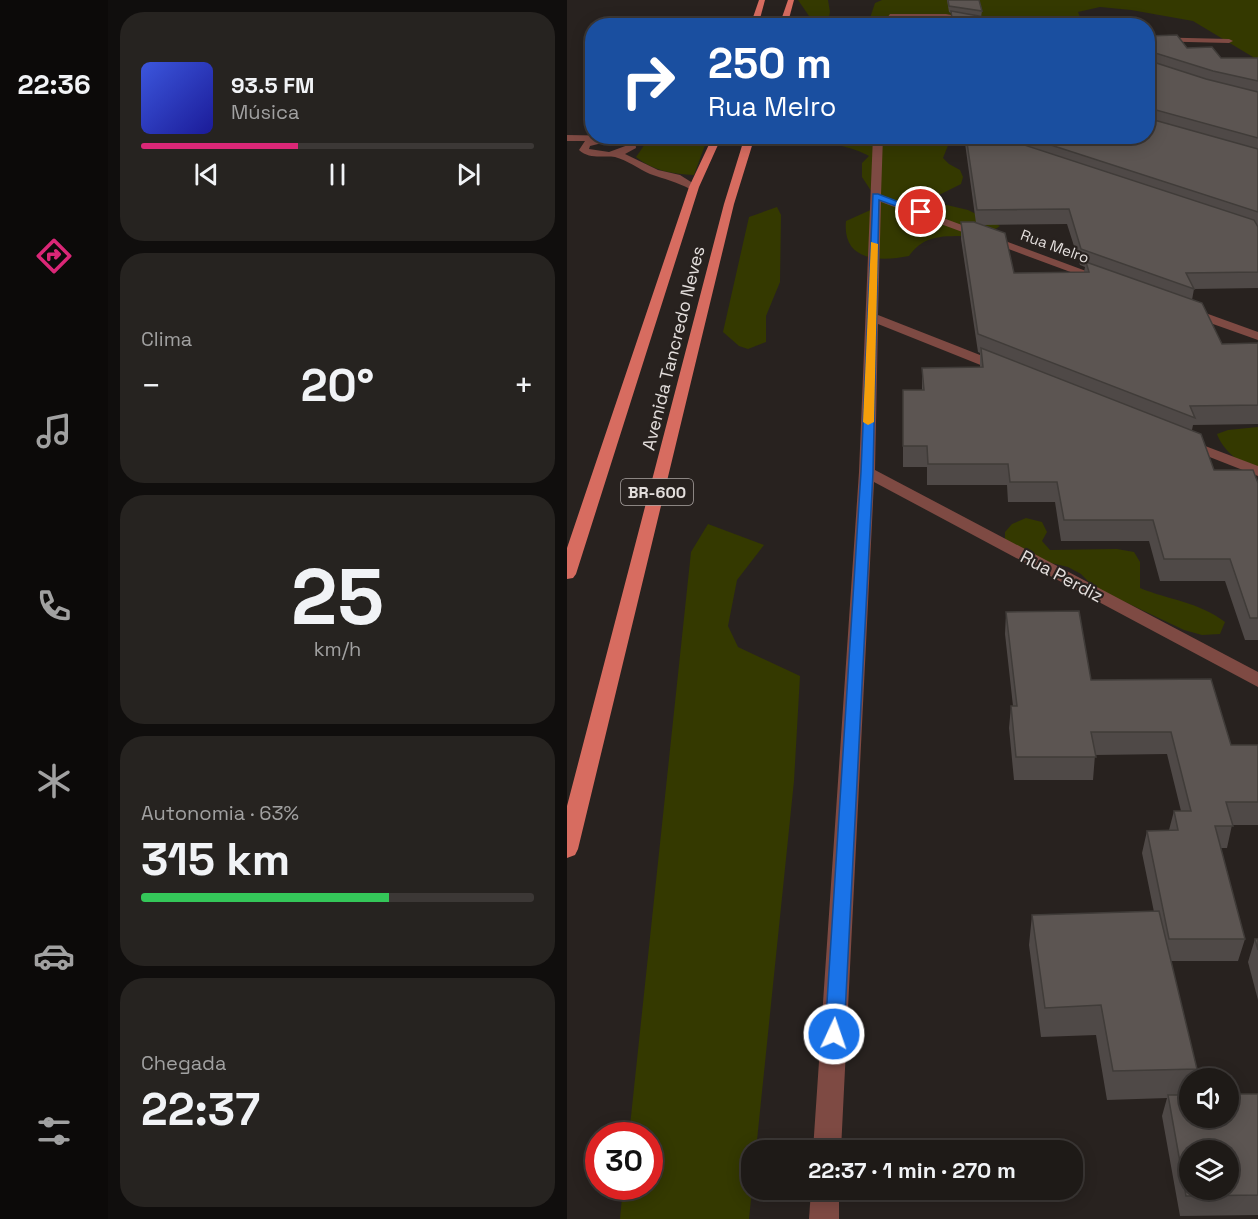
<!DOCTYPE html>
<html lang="pt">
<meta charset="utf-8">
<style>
:root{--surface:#1e1a17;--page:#262320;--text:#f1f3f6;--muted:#a1a1a1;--line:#3c3836;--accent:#db2777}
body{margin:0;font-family:"Space Grotesk",sans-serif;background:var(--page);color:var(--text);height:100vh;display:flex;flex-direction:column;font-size:22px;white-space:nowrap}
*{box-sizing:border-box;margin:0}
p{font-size:20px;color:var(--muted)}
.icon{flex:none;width:33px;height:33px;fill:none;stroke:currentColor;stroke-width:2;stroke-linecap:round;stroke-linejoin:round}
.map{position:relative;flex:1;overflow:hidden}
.side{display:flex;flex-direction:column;gap:12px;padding:12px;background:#100e0d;width:459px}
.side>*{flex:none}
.hud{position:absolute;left:18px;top:18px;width:570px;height:126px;border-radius:24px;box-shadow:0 3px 15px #0003,0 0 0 2px var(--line);background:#1a4fa0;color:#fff;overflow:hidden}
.controls{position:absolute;left:612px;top:1068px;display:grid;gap:12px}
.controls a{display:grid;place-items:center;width:60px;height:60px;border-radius:50%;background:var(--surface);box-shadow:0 3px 15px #0003,0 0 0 2px var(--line);font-size:30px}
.speed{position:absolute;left:18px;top:1122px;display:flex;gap:12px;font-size:30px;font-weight:700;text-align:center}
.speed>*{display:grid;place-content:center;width:78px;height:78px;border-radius:50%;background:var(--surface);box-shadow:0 3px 15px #0003,0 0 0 2px var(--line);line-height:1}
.speed .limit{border:9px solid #d22;background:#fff;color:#111}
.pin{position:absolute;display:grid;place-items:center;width:51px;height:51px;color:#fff;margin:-26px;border:3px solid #fff;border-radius:50%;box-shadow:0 2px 6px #0007}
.me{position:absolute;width:66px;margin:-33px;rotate:3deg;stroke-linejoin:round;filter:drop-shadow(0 0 4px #0008)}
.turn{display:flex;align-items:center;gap:21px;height:126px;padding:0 24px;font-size:27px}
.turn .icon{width:78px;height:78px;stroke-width:2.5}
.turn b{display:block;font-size:42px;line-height:51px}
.big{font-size:45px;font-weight:700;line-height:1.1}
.side .widget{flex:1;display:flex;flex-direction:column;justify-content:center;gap:9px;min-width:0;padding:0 21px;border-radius:24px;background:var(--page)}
.side .dial{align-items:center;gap:0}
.dial b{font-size:78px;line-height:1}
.song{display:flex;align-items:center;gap:18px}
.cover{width:72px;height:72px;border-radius:9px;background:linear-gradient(135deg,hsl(230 70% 55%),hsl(240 70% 35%))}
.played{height:6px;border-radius:3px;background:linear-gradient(90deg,var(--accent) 40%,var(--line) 40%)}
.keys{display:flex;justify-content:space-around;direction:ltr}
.heat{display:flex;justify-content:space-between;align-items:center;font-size:33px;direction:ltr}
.charge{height:9px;border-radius:4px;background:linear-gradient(90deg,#34c759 63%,var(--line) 0)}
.trip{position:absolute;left:174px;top:1140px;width:342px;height:60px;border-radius:24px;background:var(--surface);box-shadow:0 3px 15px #0003,0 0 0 2px var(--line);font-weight:700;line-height:60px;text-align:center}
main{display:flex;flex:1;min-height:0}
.dock{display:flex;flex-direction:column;width:108px;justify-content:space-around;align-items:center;background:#0c0a09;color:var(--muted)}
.dock .icon{width:42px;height:42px}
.dock .active{color:var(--accent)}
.dock b{font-size:27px;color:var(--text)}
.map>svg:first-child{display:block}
</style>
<main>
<nav class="dock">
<b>22:36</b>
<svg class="icon active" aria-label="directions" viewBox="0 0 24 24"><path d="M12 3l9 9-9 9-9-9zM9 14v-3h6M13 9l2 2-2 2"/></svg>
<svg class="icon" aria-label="music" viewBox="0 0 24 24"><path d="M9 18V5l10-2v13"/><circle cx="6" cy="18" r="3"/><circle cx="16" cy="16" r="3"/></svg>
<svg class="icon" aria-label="phone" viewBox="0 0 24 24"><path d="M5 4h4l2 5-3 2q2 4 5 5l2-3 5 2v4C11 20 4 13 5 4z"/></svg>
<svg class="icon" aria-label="climate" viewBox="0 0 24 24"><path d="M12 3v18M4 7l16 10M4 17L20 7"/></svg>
<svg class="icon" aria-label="car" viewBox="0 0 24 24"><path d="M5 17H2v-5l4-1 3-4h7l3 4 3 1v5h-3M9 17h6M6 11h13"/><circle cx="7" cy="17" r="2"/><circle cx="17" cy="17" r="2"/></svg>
<svg class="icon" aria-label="filters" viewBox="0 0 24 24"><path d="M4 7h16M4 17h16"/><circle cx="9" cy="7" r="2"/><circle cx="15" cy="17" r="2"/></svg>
</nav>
<section class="side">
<div class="widget">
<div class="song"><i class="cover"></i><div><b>93.5 FM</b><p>Música</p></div></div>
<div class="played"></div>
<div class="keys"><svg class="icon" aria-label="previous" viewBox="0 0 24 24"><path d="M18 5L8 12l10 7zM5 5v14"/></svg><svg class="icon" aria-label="pause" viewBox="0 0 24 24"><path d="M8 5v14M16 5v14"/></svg><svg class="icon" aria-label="next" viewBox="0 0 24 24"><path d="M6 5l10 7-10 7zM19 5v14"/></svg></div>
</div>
<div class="widget"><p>Clima</p>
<div class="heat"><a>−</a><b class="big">20°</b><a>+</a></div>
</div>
<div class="widget dial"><b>25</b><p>km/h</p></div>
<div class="widget"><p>Autonomia · 63%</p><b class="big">315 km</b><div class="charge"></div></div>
<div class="widget"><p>Chegada</p><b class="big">22:37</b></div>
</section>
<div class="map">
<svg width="691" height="1219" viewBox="0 0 691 1219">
<rect width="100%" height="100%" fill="#28221f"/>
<g fill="#343900">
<path d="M231,0H261L263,12L260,25H231L241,20L242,16Z"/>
<path d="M315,0H691V60L626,21L564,10L533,7L511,12L516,25L293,26L303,18L308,3Z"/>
<path d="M280,136L281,139L298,140L306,136L389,137L384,138L376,158L382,164L393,170L396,177L394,184L368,197L367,202L401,210L433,226C402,248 367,221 342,256C312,262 275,261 279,221L308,208L310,200L295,177V163L302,156C288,147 240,137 224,139C211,141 207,144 192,143L190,137Z"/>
<path d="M79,137H141L127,175C106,174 86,171 69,157L76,147Z"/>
<path d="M210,207L214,215L213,282L199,316V342L181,349L172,346L156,332L182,217Z"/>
<path d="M691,427V472C675,465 656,451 650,434L661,430Z"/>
<path d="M459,518L475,522L480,532L475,541L483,550L550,549L567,552L573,562V588C602,600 632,602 658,622L653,634L635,635L617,630L537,592L523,583L514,574L501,567L467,559L438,544V532L445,524Z"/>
<path d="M141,524L197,545L170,580L161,626L171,647L233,676L227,781L189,1150H184L185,1190L182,1219H53L56,1187L82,1186V1136L62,1135L124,552Z"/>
</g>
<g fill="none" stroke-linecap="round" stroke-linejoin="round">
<g fill="#7e4a43" fill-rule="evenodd">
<path d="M323,14H379L445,26H425L379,18H320Z"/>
<path d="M580,37L662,39L666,41L662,43L580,41Z"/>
<path d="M0,135L58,136L68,139L69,148L58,154L91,170L113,175L132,187L123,189C110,182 97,179 83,174C72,169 60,160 48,157C36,155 23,160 12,150L18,141H0ZM47,140L61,143V145L42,152L22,149L23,146Z"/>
<path d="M306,136H316L314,195L546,281L540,285L536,284L314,202L311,315L441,366L443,369L441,372H431L311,324L308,470L691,672V687L307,482L274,1150H246L292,472Z"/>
<path d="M619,306L691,332V340L615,313L613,310L615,307Z"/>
<path d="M617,438L691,466V476L612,445L610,442Z"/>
<path d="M244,1190H272V1219H242Z"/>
</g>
<g fill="#d76c60" fill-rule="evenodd">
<path d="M192,0H198L191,26H183Z"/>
<path d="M221,0H227L220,26H212Z"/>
<path d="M146,136H155L132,187L9,574L6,578L0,579V548L122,187Z"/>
<path d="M178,136H188L167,204L11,849L8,855L0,858V806L157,204Z"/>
</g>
</g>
<g fill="#4f4947" fill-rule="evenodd">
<path d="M380,0H412L415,11L414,17L419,26H384V13L382,12Z"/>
<path d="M580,36L654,58H691V288L627,289L625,300L655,344L691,343V424L626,425L625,430L647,470L691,483V640H678L658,581H593L582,541H494L488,502H441L440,485H360V467H336V390H355V368L413,367V353L411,352L394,239V222L409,223L397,136H580ZM500,224L513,265L518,267L517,272L447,273L414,225Z"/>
<path d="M439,612L524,680L664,745H691V825H665L660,848H654L678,939L671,961H604L630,1069L627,1078H622V1095L691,1094V1215L613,1216L595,1116L600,1098L540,1100L529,1035L474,1037L462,945L465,915L587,912L575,853L580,831L602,830L607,811H614L600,754L528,755L526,780H447L442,728L444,706H446L438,634Z"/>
<path d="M688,939H691V1000L681,962Z"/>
</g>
<g fill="#5c5552" stroke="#403c39" stroke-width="1.5" fill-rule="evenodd">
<path d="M381,0H412L415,11L382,6Z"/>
<path d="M384,11L417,17L419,26H386Z"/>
<path d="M610,35L620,48L645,47L654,58H691V81L646,71L582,51L580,52V36Z"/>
<path d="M580,60L639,79L691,92V138L582,108L580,110Z"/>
<path d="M580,118L691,149V212L456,136H580Z"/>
<path d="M399,136H430L687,220L691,227V272L619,273L627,289L514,249L502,209L410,210Z"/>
<path d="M394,222H407L438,233L447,273L522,272L519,262L635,303L655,344L691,343V405L623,406L628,418L411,334Z"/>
<path d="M414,348L634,434L647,470H686L691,483V618H683L663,559H597L586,520H497L490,482H443L441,464H361L360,446H336V390H357L355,368L416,367Z"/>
<path d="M512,611L524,680L644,679L664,745H691V802H659L666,826H648L678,939H602L580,831L611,830L607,811H624L604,732H524L529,757H449L444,706H450L439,612Z"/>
<path d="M592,911L630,1069L546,1071L534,1005L478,1008L465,915Z"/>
<path d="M688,939H691V950Z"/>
<path d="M662,1094H691V1195L619,1196L601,1095H622V1118H662ZM622,1150H662V1190H622Z"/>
</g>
<path fill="#1a73e8" stroke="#114b97" stroke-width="1.5" d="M306,194H311L358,212L351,214L312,200L306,472L277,1034L274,1040L267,1042L260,1040L258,1034L294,472Z"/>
<path fill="#f59e0b" d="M304,242L311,244L307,422L301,425L296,422Z"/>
<g text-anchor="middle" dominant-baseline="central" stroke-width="4.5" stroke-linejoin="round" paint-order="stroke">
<g font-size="15" fill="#e4dfdd" stroke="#28221f">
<text transform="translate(488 246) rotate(20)">Rua Melro</text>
</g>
<rect fill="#28221f" stroke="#aca6a4" stroke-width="1.5" x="54" y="479" width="72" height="26" rx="4.5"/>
<g font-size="16" font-weight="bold" fill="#e4dfdd">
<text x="90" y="492">BR-600</text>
</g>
<g font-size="18" fill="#e4dfdd" stroke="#28221f">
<text transform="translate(106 348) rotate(-76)">Avenida Tancredo Neves</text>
<text transform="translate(495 576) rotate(28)">Rua Perdiz</text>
</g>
</g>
</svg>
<div class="controls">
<a><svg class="icon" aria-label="sound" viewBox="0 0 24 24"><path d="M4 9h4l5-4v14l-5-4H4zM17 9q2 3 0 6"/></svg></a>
<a><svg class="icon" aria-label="layers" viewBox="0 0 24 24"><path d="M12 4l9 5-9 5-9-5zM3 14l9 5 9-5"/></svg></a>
</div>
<div class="speed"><div class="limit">30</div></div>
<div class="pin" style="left:354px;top:212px;background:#d93025"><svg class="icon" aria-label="arrive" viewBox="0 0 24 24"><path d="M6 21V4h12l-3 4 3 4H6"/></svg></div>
<svg class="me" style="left:267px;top:1034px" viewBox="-20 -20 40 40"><circle r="17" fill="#1a73e8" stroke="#fff" stroke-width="3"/><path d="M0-11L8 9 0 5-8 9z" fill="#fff"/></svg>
<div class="trip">22:37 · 1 min · 270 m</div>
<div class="hud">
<div class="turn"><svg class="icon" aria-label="right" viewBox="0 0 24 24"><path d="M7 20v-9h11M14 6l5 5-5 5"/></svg><div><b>250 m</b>Rua Melro</div></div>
</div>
</div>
</main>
